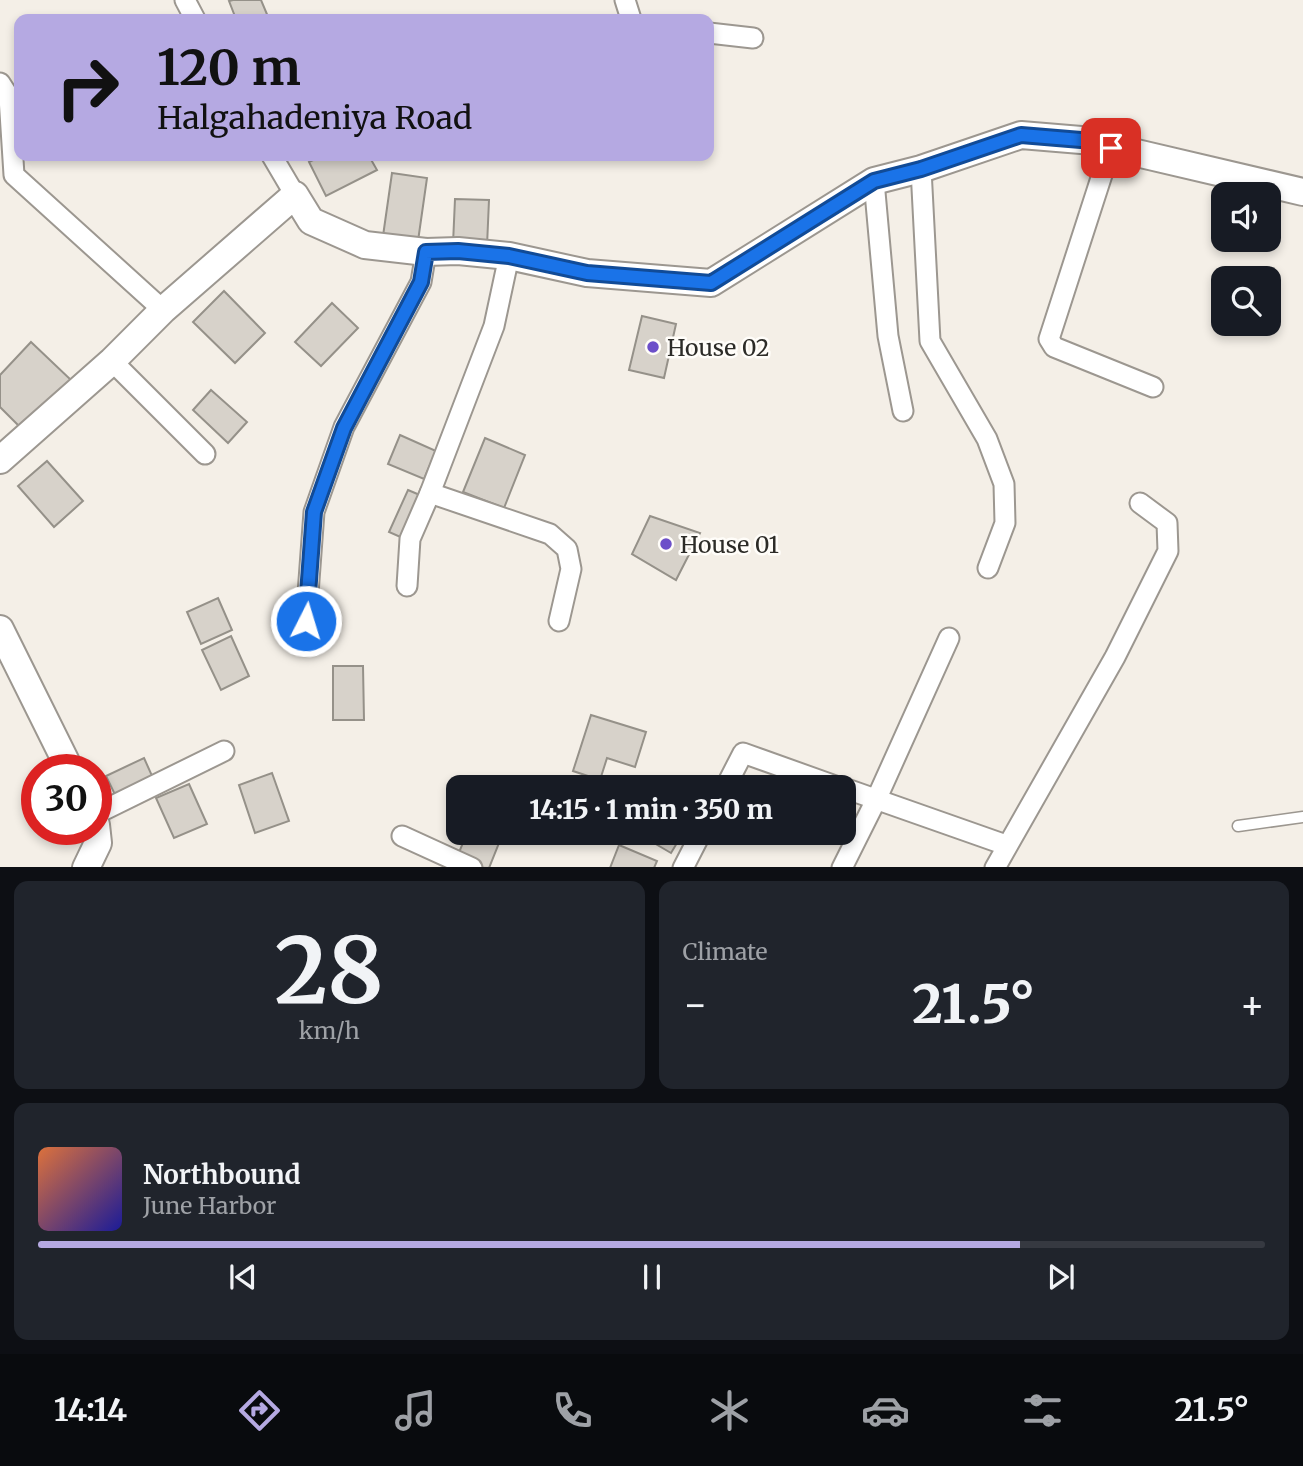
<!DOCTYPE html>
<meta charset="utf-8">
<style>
:root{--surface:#171b24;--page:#20242c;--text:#f1f3f6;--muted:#9ea1a6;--line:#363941;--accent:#b5a9e2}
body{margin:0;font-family:Merriweather,serif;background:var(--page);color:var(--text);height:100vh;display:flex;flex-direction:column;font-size:26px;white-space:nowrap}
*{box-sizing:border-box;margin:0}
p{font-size:23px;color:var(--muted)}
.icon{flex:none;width:38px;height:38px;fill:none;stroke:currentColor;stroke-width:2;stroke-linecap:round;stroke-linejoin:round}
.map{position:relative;height:867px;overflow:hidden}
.details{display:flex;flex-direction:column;gap:14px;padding:14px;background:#0d0f14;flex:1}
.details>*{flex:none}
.hud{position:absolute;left:14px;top:14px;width:700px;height:147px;border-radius:14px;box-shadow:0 4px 10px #0003;background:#b5a9e2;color:#111;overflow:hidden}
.controls{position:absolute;left:1211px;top:182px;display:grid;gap:14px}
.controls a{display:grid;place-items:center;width:70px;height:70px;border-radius:14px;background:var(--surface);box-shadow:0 4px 10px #0003;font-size:35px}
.speed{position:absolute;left:21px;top:754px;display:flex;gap:14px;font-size:35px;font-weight:700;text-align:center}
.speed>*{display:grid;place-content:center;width:91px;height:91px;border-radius:50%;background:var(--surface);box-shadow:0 4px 10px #0003;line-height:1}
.speed .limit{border:10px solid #d22;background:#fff;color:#111}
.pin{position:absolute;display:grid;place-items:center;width:60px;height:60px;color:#fff;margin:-30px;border-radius:14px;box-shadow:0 4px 10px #0006}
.me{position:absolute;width:77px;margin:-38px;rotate:5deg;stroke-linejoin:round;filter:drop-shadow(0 0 5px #0008)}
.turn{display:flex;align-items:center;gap:24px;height:147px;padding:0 28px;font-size:32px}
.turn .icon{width:91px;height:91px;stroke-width:2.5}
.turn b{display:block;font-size:49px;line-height:60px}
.big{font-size:52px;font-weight:800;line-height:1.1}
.details .widget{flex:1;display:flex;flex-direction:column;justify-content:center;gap:10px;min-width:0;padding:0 24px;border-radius:14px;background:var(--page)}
.details .dial{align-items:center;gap:0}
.dial b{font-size:91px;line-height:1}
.song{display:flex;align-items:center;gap:21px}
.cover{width:84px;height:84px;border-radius:10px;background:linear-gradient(135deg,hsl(20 70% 55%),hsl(240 70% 35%))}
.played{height:7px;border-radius:4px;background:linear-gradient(90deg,var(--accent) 80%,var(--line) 80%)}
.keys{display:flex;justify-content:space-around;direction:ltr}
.heat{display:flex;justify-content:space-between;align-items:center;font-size:38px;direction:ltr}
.details .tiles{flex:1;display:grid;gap:14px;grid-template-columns:1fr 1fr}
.widget:last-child{grid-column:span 2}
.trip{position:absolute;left:446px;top:775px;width:410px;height:70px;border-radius:14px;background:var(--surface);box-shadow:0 4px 10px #0003;font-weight:800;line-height:70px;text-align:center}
.tab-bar{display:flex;height:112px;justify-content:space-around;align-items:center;background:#090b0e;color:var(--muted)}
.tab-bar .icon{width:49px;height:49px}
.tab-bar .active{color:var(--accent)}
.tab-bar b{font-size:32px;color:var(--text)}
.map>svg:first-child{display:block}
</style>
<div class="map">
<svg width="1303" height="868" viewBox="0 0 1303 868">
<rect width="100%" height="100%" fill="#f4efe7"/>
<g fill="#d7d2ca" stroke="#959189" stroke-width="2">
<path d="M233,0H261L269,19H236L229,1Z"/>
<path d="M321,156H369L377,170L326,196L309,162Z"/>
<path d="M392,173L427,178L418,241L383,236Z"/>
<path d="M455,199L489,200L487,246L453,244Z"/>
<path d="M224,291L265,333L235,363L193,322Z"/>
<path d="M332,303L358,328L321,366L295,342Z"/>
<path d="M642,316L676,324L664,378L629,370Z"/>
<path d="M31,342L71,380L23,430L0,407V375Z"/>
<path d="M211,390L247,422L228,443L193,410Z"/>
<path d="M400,435L436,451L424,479L388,464Z"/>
<path d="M485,438L525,455L504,508L463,492Z"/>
<path d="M47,461L83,501L54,527L18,486Z"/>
<path d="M408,490L434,501L414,543L389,532Z"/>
<path d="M650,516L700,533L676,580L632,554Z"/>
<path d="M218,598L232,630L201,644L187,612Z"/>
<path d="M231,636L249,676L221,690L202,650Z"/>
<path d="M333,666H363L364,720H333Z"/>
<path d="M591,715L646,732L635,767L607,758L600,780L573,771Z"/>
<path d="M144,758L157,787L120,805L106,776Z"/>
<path d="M272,773L289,821L255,833L239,785Z"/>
<path d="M189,784L207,824L174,838L156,798Z"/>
<path d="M467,833H503L489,868L453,867Z"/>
<path d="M637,833H683L671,853Z"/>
<path d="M619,845L657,861L654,868H610Z"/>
</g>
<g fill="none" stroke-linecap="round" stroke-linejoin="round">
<defs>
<path id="lane" d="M1238,826L1303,817"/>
<g id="street">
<path d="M185,0L195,19"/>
<path d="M625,0L631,19"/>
<path d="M709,33L753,38"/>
<path d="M0,83L9,97L14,175L163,310"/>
<path d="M1111,147L1049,339L1054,347L1153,387"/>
<path d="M272,156L295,195"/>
<path d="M921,169L930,341L987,439L1004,484L1005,523L988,568"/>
<path d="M874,181L888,336L903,411"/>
<path d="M112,361L205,454"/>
<path d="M430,493L550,534L567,549L571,569L559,621"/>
<path d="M407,586L410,539L430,493L494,326L509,256"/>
<path d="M306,621L314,512L344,427L421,282L426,252"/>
<path d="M725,788L743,753L841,788"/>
<path d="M844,788L1006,845"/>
<path d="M96,814L224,751"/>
<path d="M402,836L472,868"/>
<path d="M683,868L701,833"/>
<path d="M842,868L876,800L949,638"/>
<path d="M995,868L1115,657L1168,551L1167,523L1140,503"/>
</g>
<g id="secondary">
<path d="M0,460L112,361L163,310L295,195L311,221L365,245L426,252L458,251L509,256L587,273L711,283L874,181L921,169L1021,135L1093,141L1111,147L1303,192"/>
<path d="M0,629L70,770"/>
<path d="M86,868L98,843L96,825"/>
</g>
</defs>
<use href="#lane" stroke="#9c9790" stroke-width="13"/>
<use href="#street" stroke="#9c9790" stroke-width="23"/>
<use href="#secondary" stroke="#9c9790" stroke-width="30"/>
<use href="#lane" stroke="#fff" stroke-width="10"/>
<use href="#street" stroke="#fff" stroke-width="19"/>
<use href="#secondary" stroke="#fff" stroke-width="26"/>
</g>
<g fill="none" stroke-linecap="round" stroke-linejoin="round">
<defs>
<path id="route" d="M306,621L314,512L344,428L421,282L426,252L458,251L509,256L587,273L711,283L874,181L921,169L1021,135L1093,141L1111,148"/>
</defs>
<use href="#route" stroke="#114b97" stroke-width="18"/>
<use href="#route" stroke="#1a73e8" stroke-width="12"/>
</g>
<g fill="#6c4fc9" stroke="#fffdf9" stroke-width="2.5">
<circle cx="653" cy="347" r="7"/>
<circle cx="666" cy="544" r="7"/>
</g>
<g text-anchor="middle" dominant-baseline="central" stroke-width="5" stroke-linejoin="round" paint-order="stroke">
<g font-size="23" fill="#2d2c28" stroke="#fffdf9" text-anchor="start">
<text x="667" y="347">House 02</text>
<text x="680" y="544">House 01</text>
</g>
</g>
</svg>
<div class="controls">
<a><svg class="icon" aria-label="sound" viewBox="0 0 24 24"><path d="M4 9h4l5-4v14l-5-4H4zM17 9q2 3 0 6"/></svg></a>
<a><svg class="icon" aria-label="search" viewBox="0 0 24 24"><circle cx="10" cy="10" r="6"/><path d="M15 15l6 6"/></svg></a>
</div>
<div class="speed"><div class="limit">30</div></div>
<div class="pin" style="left:1111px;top:148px;background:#d93025"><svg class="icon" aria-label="arrive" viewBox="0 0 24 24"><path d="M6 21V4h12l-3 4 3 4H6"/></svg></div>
<svg class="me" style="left:306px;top:621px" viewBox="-20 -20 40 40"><circle r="17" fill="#1a73e8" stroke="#fff" stroke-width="3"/><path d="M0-11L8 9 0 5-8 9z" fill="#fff"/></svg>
<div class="trip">14:15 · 1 min · 350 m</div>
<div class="hud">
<div class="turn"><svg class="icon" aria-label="right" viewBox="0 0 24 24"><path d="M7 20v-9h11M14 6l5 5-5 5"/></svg><div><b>120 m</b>Halgahadeniya Road</div></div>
</div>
</div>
<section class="details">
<div class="tiles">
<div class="widget dial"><b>28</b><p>km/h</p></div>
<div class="widget"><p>Climate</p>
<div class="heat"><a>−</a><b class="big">21.5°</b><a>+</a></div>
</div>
<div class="widget">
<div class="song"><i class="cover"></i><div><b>Northbound</b><p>June Harbor</p></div></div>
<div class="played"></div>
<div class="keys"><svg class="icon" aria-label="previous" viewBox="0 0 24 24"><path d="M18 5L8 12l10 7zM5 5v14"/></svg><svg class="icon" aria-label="pause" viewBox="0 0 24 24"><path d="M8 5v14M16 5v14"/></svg><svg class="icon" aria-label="next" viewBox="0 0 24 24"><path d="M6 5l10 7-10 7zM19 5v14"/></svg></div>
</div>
</div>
</section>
<nav class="tab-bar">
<b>14:14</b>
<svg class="icon active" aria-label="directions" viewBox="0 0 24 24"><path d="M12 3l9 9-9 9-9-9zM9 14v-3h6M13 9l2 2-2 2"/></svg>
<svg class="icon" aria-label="music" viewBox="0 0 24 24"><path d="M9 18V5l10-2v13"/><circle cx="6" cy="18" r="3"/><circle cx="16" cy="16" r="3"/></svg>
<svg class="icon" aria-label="phone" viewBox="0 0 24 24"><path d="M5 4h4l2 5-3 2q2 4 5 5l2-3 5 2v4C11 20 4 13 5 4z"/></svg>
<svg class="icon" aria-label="climate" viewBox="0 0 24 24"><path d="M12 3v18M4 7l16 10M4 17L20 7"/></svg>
<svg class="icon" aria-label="car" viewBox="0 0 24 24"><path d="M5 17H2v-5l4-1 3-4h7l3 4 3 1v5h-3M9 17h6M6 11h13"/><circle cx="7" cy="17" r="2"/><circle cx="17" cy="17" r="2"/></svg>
<svg class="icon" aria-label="filters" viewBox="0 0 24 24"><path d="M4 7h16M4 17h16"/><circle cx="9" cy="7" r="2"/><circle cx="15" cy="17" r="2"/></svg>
<b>21.5°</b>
</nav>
